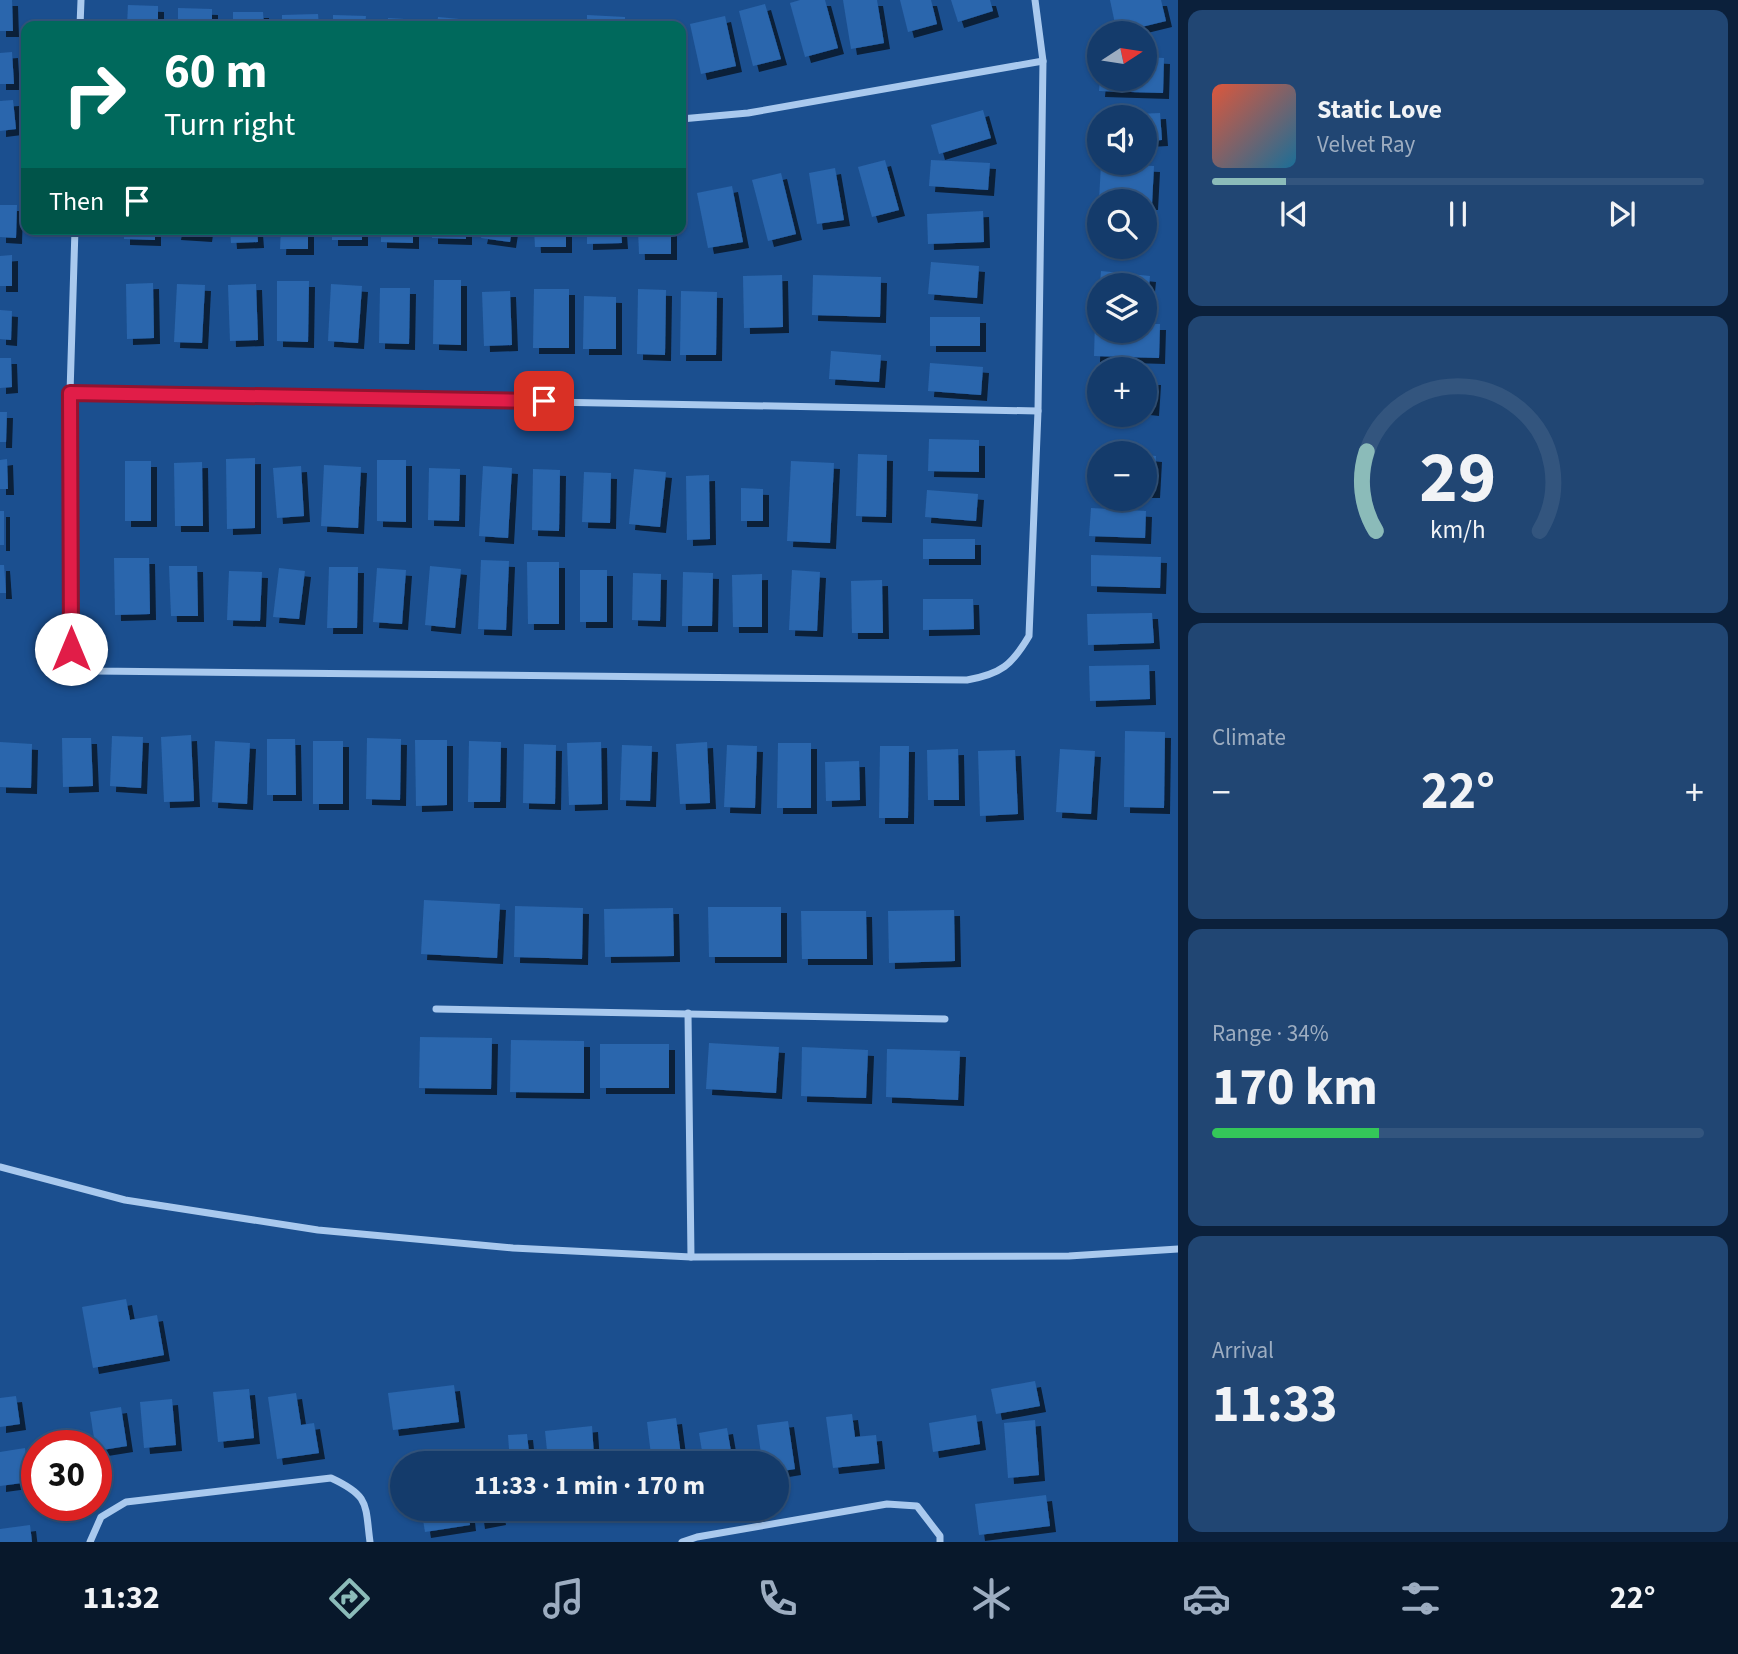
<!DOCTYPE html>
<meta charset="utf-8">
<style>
:root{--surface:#143b6b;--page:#214673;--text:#f1f3f6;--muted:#9dadc1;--line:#33557e;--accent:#8bbbb9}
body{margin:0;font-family:"Source Sans 3",sans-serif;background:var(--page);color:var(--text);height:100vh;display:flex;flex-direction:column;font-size:26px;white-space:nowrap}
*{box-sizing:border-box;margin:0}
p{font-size:23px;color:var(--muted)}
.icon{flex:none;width:38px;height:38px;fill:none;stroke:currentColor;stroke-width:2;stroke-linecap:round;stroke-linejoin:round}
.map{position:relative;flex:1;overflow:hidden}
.sheet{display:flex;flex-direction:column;gap:10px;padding:10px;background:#0b203b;width:560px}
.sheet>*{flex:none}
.guide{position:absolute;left:21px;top:21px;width:665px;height:214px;border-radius:14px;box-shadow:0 2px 5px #0004,0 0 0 2px var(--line);background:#00695c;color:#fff;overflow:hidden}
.needle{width:46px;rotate:78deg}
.fabs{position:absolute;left:1087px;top:21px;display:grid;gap:14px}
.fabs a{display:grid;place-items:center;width:70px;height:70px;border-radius:50%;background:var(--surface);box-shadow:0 2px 5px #0004,0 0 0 2px var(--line);font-size:35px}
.speed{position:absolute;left:21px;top:1430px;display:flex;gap:14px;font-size:35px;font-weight:700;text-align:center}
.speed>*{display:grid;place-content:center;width:91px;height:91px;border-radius:50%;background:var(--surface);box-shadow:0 2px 5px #0004,0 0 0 2px var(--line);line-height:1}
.speed .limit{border:10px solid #d22;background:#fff;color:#111}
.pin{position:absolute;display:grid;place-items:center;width:60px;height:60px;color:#fff;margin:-30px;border-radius:14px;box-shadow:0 4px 10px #0006}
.me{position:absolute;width:77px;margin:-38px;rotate:0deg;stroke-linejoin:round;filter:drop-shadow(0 0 5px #0008)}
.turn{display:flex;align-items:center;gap:24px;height:147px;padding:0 28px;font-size:32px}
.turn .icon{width:91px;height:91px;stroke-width:2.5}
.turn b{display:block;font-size:49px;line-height:60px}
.then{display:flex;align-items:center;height:66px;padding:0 28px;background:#0003;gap:14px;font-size:26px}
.big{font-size:52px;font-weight:700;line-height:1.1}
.sheet .card{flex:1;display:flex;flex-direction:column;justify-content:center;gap:10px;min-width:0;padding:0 24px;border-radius:14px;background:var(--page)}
.sheet .dial{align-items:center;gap:0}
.dial svg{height:182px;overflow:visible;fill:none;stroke:var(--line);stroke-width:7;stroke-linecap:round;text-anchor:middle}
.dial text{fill:var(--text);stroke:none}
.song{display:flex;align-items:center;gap:21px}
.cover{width:84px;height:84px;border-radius:10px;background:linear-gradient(135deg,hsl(10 70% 55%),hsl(200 70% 35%))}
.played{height:7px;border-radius:4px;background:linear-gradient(90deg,var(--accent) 15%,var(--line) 15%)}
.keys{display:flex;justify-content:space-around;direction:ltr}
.heat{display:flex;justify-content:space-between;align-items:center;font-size:38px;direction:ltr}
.charge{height:10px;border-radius:5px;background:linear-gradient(90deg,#34c759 34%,var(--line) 0)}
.trip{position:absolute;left:390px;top:1451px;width:399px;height:70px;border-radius:35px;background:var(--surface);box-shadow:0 2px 5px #0004,0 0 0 2px var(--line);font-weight:700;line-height:70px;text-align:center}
.menu{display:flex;height:112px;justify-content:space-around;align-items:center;background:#08182b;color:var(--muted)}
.menu .icon{width:49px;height:49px}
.menu .active{color:var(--accent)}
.menu b{font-size:32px;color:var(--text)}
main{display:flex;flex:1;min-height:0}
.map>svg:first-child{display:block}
</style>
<main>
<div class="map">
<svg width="1178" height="1542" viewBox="0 0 1178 1542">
<defs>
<filter id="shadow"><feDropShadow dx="6" dy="6" stdDeviation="0" flood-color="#0009"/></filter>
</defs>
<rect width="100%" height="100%" fill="#1b4f8f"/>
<g fill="#2a66ad" filter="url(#shadow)">
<path d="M0,0H12L13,31H0Z"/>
<path d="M800,0H825L838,48L805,57L790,3Z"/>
<path d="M843,0H877L884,43L851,49Z"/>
<path d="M900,0H931L937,24L908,32Z"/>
<path d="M951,0H990L993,11L958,22Z"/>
<path d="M1110,0H1161L1166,21L1117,33Z"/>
<path d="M765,4L781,59L753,66L739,11Z"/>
<path d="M128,5L158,6V26H127Z"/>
<path d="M178,8L212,9V26H178Z"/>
<path d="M233,12H263L264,26H233Z"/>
<path d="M318,14L319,26H282V15Z"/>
<path d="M333,15L366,16L365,26H333Z"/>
<path d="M587,15L625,17V26H587Z"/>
<path d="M725,16L736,66L701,74L690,24Z"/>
<path d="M438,17L470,20V26H437Z"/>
<path d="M388,18L423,20V26H387Z"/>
<path d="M640,19L672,22V26H639Z"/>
<rect x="488" y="20" width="32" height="6"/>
<path d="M12,52L14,84H0V53Z"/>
<path d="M1144,57L1164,58L1163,93L1099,91L1100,79H1144Z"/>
<path d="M13,100L16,129L0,131V101Z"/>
<path d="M983,110L991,138L939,154L931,125Z"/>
<path d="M1160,113L1162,140L1144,141V117H1115V115Z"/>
<path d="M885,160L899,210L872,217L858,167Z"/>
<path d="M931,160L990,163L988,190L929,186Z"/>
<path d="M1101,164L1154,166L1152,204H1144V201H1099Z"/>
<path d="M835,168L844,220L817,224L809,173Z"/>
<path d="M781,173L796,234L768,241L752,180Z"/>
<path d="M732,186L743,242L708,248L697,193Z"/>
<path d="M0,205H17L16,238L0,237Z"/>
<path d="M983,211L984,242L928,244L927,214Z"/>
<path d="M124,229H155V240L124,239Z"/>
<path d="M176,229H207L206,236L175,234Z"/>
<path d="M230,229H257L258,242L231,243Z"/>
<path d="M281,229H308V249H280Z"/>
<rect x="332" y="229" width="30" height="11"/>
<path d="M381,229H413V243L381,242Z"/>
<path d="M432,229H466V239L432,238Z"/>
<path d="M483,229H512L510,242L481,238Z"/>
<path d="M534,229H566V247H535Z"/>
<path d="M587,229H621L622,243L587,244Z"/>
<path d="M638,229H671V254H639Z"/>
<path d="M12,255V286H0V256Z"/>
<path d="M931,262L979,266L977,298L928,294Z"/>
<path d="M1101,271L1150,276L1146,316H1144V285H1100Z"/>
<path d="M782,275L783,327L744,328L743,276Z"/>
<path d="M813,275L881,277L880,317L812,315Z"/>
<path d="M434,280H461V345L433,344Z"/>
<path d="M277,281H309L308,342L277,341Z"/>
<path d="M153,283L154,338L127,339L126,284Z"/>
<path d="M177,284L205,285L202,343L174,342Z"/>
<path d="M256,284L258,340L230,341L228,285Z"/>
<path d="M331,284L362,286L358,343L328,341Z"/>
<path d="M380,288H410L409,344L379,343Z"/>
<path d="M534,289H569V348H533Z"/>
<path d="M638,289L666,290L665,355L637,354Z"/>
<path d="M510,291L512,345L484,346L482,292Z"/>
<path d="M681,291L717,292L716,355H680Z"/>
<path d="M584,296L616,297V349H583Z"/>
<path d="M0,310L12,311L11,340L0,339Z"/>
<rect x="930" y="317" width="50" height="29"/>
<path d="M1095,322H1099V331H1144V324H1160L1159,358L1094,356Z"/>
<path d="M831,351L881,355L879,382L829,379Z"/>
<path d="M0,358H11L12,387L0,388Z"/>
<path d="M930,363L983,367L981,395L928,391Z"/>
<path d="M1089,377H1099V408L1088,407Z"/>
<path d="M1144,379H1155L1153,410L1144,409Z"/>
<path d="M0,412H7L6,442H0Z"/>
<path d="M929,439L979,440V472L928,471Z"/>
<path d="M1095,452H1099V489H1092Z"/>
<path d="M858,454L887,455L886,517L856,516Z"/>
<path d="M1144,455L1156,456L1154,492H1144Z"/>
<path d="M255,458V528L227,529L226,459Z"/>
<path d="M7,459L8,489H0V460Z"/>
<path d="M377,460H406V522L377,521Z"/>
<rect x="125" y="461" width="26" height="60"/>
<path d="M791,461L834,463L830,543L787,541Z"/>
<path d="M202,462L203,526H175L174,463Z"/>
<path d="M324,465L361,467L358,528L321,526Z"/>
<path d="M301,466L304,516L277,518L273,468Z"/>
<path d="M483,466L512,468L508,538L479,536Z"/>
<path d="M429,468L460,469L459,521L428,520Z"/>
<path d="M533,469L560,470L559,531L532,530Z"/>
<path d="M634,469L666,472L660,527L629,524Z"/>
<path d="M584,472L611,473L610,523L582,522Z"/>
<path d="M709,475L710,539L687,540L686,476Z"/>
<path d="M741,488L763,489V521H741Z"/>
<path d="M927,490L978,494L976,521L925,517Z"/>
<path d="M1091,508L1146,511L1145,538L1089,536Z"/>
<rect x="0" y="511" width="4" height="34"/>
<rect x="923" y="539" width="52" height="20"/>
<path d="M1091,555L1161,557L1160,588L1091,586Z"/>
<path d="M114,558H149L150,614L115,615Z"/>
<path d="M481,560L509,561L506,630L478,629Z"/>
<path d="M527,562H559V624H528Z"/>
<path d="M0,565H4L6,593H0Z"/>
<path d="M169,566H197L198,616H171Z"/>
<path d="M430,566L461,569L455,628L425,625Z"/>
<path d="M329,567H358L357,628H327Z"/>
<path d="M279,568L305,571L299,619L273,617Z"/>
<path d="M377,568L406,570L402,624L373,622Z"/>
<rect x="580" y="570" width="27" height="52"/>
<path d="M792,570L820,572L817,631L789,630Z"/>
<path d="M229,571L262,572L260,621L227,620Z"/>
<path d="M683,572L713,573L712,626H682Z"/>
<path d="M633,573L661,574L660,621L632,620Z"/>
<path d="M762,574V627H733L732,575Z"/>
<path d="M882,580L883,633H852L851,581Z"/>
<path d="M923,599H973L974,629L923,630Z"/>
<path d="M1152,613L1154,643L1088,645L1087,614Z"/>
<path d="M1149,665L1150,699L1090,701L1089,666Z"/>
<path d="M1125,731L1165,732L1164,808L1124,807Z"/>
<path d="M191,735L194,801L164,802L161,737Z"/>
<path d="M112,736L143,737L141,788L110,786Z"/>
<path d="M62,738H91L93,786L63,787Z"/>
<path d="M367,738L401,739L400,800L366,799Z"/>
<path d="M267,739H295L296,795H267Z"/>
<path d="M415,740H447V805L416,806Z"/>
<path d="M215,741L250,743L247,804L212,802Z"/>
<rect x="313" y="741" width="30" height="63"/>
<path d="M469,741L501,742L500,802H468Z"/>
<path d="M0,742L32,744L31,788L0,787Z"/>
<path d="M601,742L602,804L569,805L567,743Z"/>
<path d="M707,742L710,803L680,804L676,744Z"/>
<path d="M778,743H811V808H777Z"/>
<path d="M524,744L556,745L555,804L523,803Z"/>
<path d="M622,745L652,746L650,801L620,800Z"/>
<path d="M727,745L757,746L755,808L724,807Z"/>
<path d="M880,746H909L908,818H879Z"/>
<path d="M958,749L959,800H928L927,750Z"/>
<path d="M1060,749L1095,751L1091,814L1056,812Z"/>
<path d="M1015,750L1018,814L980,816L978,751Z"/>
<path d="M859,761L860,800L826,801L825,762Z"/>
<path d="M424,900L500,904L497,958L421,954Z"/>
<path d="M515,906L583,908L582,959L514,957Z"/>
<path d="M708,907H781V957H709Z"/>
<path d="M673,908L674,956L605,957L604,909Z"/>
<path d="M954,910L955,961L889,963L888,911Z"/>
<path d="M801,911H866L867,959H802Z"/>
<path d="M420,1037L492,1038L491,1089L419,1088Z"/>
<path d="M511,1040L584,1041V1093L510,1092Z"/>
<path d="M709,1043L779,1047L776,1093L706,1089Z"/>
<rect x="600" y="1044" width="69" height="44"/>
<path d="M802,1047L868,1050L866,1098L801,1096Z"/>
<path d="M887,1049L960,1051L958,1100L886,1097Z"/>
<path d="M126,1299L130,1320L157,1315L164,1355L93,1368L82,1307Z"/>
<path d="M1035,1381L1040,1406L996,1414L991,1389Z"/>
<path d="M454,1385L459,1422L393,1430L388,1393Z"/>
<path d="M249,1389L254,1438L218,1442L213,1392Z"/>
<path d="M296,1393L301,1425L314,1423L319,1453L277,1459L268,1397Z"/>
<path d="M16,1396L20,1424L0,1427V1398Z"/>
<path d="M172,1399L176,1445L144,1448L140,1402Z"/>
<path d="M121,1407L127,1446L96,1451L90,1412Z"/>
<path d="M852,1414L855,1437L876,1435L879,1463L833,1468L826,1417Z"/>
<path d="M976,1415L980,1444L933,1452L929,1423Z"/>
<path d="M676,1418L682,1463H652L647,1422Z"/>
<path d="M1035,1420L1039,1475L1008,1478L1004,1423Z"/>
<path d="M788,1421L795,1469L777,1472L775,1459L762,1461L757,1425Z"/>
<path d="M592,1426L594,1456L548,1460L545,1431Z"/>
<path d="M727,1428L733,1463H704L699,1433Z"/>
<path d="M527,1434L530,1463H510L508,1435Z"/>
<path d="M25,1448L29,1482L0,1486V1452Z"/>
<path d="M459,1450L461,1463H415L414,1457Z"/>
<path d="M1046,1495L1050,1526L979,1535L975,1504Z"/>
<path d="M421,1508H468L470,1525L425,1532Z"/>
<path d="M477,1508H498L500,1519L479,1523Z"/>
<path d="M544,1508H591V1510L546,1517Z"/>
<path d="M30,1525L32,1542H0V1529Z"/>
</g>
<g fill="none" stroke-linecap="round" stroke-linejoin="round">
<g stroke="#a9c9ee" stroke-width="7">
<path d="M80,26L81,0"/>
<path d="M681,119L748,113L1043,61"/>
<path d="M75,229L70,393L71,649L79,663L95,671L967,680C1001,674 1012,665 1029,636L1038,411L1043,61L1035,0"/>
<path d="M70,393L1038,411"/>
<path d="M436,1009L945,1019"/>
<path d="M688,1013L691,1257"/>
<path d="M0,1167L125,1200L318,1230L513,1248L691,1257L1069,1256L1178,1249"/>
<path d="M90,1542L101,1517L126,1502L331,1478C370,1496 365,1504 370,1542"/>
<path d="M682,1542L697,1537L887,1504L917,1506L940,1536V1542"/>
</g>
</g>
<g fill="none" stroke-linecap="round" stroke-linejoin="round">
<defs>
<path id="route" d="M71,649L70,393L544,401"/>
</defs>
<use href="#route" stroke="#92132f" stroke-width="18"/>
<use href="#route" stroke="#e11d48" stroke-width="12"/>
</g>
</svg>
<div class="fabs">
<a><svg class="needle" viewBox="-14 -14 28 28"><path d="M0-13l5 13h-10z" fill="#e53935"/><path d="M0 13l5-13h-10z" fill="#9dadc1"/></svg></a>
<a><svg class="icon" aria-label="sound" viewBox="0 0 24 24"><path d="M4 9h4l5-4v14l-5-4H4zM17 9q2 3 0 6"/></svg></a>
<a><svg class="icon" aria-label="search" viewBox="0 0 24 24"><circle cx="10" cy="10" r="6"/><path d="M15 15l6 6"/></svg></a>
<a><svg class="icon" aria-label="layers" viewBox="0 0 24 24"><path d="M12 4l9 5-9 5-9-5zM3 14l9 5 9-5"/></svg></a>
<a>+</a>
<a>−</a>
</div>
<div class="speed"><div class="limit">30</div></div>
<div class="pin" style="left:544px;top:401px;background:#d93025"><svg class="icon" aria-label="arrive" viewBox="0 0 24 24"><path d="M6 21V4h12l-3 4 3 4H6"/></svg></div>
<svg class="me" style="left:71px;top:649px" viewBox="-20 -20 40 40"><circle r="19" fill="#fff"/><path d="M0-13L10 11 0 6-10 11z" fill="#e11d48"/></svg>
<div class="trip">11:33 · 1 min · 170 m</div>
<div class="guide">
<div class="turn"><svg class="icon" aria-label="right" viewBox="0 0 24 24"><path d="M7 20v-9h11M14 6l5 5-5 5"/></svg><div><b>60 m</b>Turn right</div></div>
<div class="then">Then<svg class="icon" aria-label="arrive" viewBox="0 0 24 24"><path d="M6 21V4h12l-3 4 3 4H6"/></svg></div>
</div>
</div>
<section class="sheet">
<div class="card">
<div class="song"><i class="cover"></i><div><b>Static Love</b><p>Velvet Ray</p></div></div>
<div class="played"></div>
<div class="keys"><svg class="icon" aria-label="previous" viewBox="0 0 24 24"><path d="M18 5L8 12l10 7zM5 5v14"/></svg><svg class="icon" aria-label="pause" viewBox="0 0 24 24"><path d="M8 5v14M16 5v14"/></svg><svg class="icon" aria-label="next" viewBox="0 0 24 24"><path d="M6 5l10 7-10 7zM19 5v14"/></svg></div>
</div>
<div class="card dial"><svg viewBox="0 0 100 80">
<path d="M14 69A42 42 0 1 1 86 69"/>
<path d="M14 69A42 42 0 0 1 10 34" stroke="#8bbbb9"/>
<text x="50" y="56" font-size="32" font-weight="700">29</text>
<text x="50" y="72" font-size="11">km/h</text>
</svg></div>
<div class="card"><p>Climate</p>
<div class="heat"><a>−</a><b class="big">22°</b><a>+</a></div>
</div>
<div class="card"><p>Range · 34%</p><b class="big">170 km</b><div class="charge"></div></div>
<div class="card"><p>Arrival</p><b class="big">11:33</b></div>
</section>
</main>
<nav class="menu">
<b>11:32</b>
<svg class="icon active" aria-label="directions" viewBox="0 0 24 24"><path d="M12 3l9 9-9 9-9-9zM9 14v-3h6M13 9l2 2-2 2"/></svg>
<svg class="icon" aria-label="music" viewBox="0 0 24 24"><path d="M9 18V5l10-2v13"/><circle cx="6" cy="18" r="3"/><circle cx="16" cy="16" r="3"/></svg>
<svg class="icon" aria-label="phone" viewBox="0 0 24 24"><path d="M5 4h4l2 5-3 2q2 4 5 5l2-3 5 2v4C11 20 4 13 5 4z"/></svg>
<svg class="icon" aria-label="climate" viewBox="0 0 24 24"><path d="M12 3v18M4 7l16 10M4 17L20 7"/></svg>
<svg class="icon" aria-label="car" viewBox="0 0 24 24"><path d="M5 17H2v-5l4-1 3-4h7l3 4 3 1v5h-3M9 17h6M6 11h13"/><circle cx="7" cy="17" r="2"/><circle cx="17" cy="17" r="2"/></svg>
<svg class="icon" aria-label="filters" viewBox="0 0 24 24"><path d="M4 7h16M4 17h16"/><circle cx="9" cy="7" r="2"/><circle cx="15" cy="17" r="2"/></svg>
<b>22°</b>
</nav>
